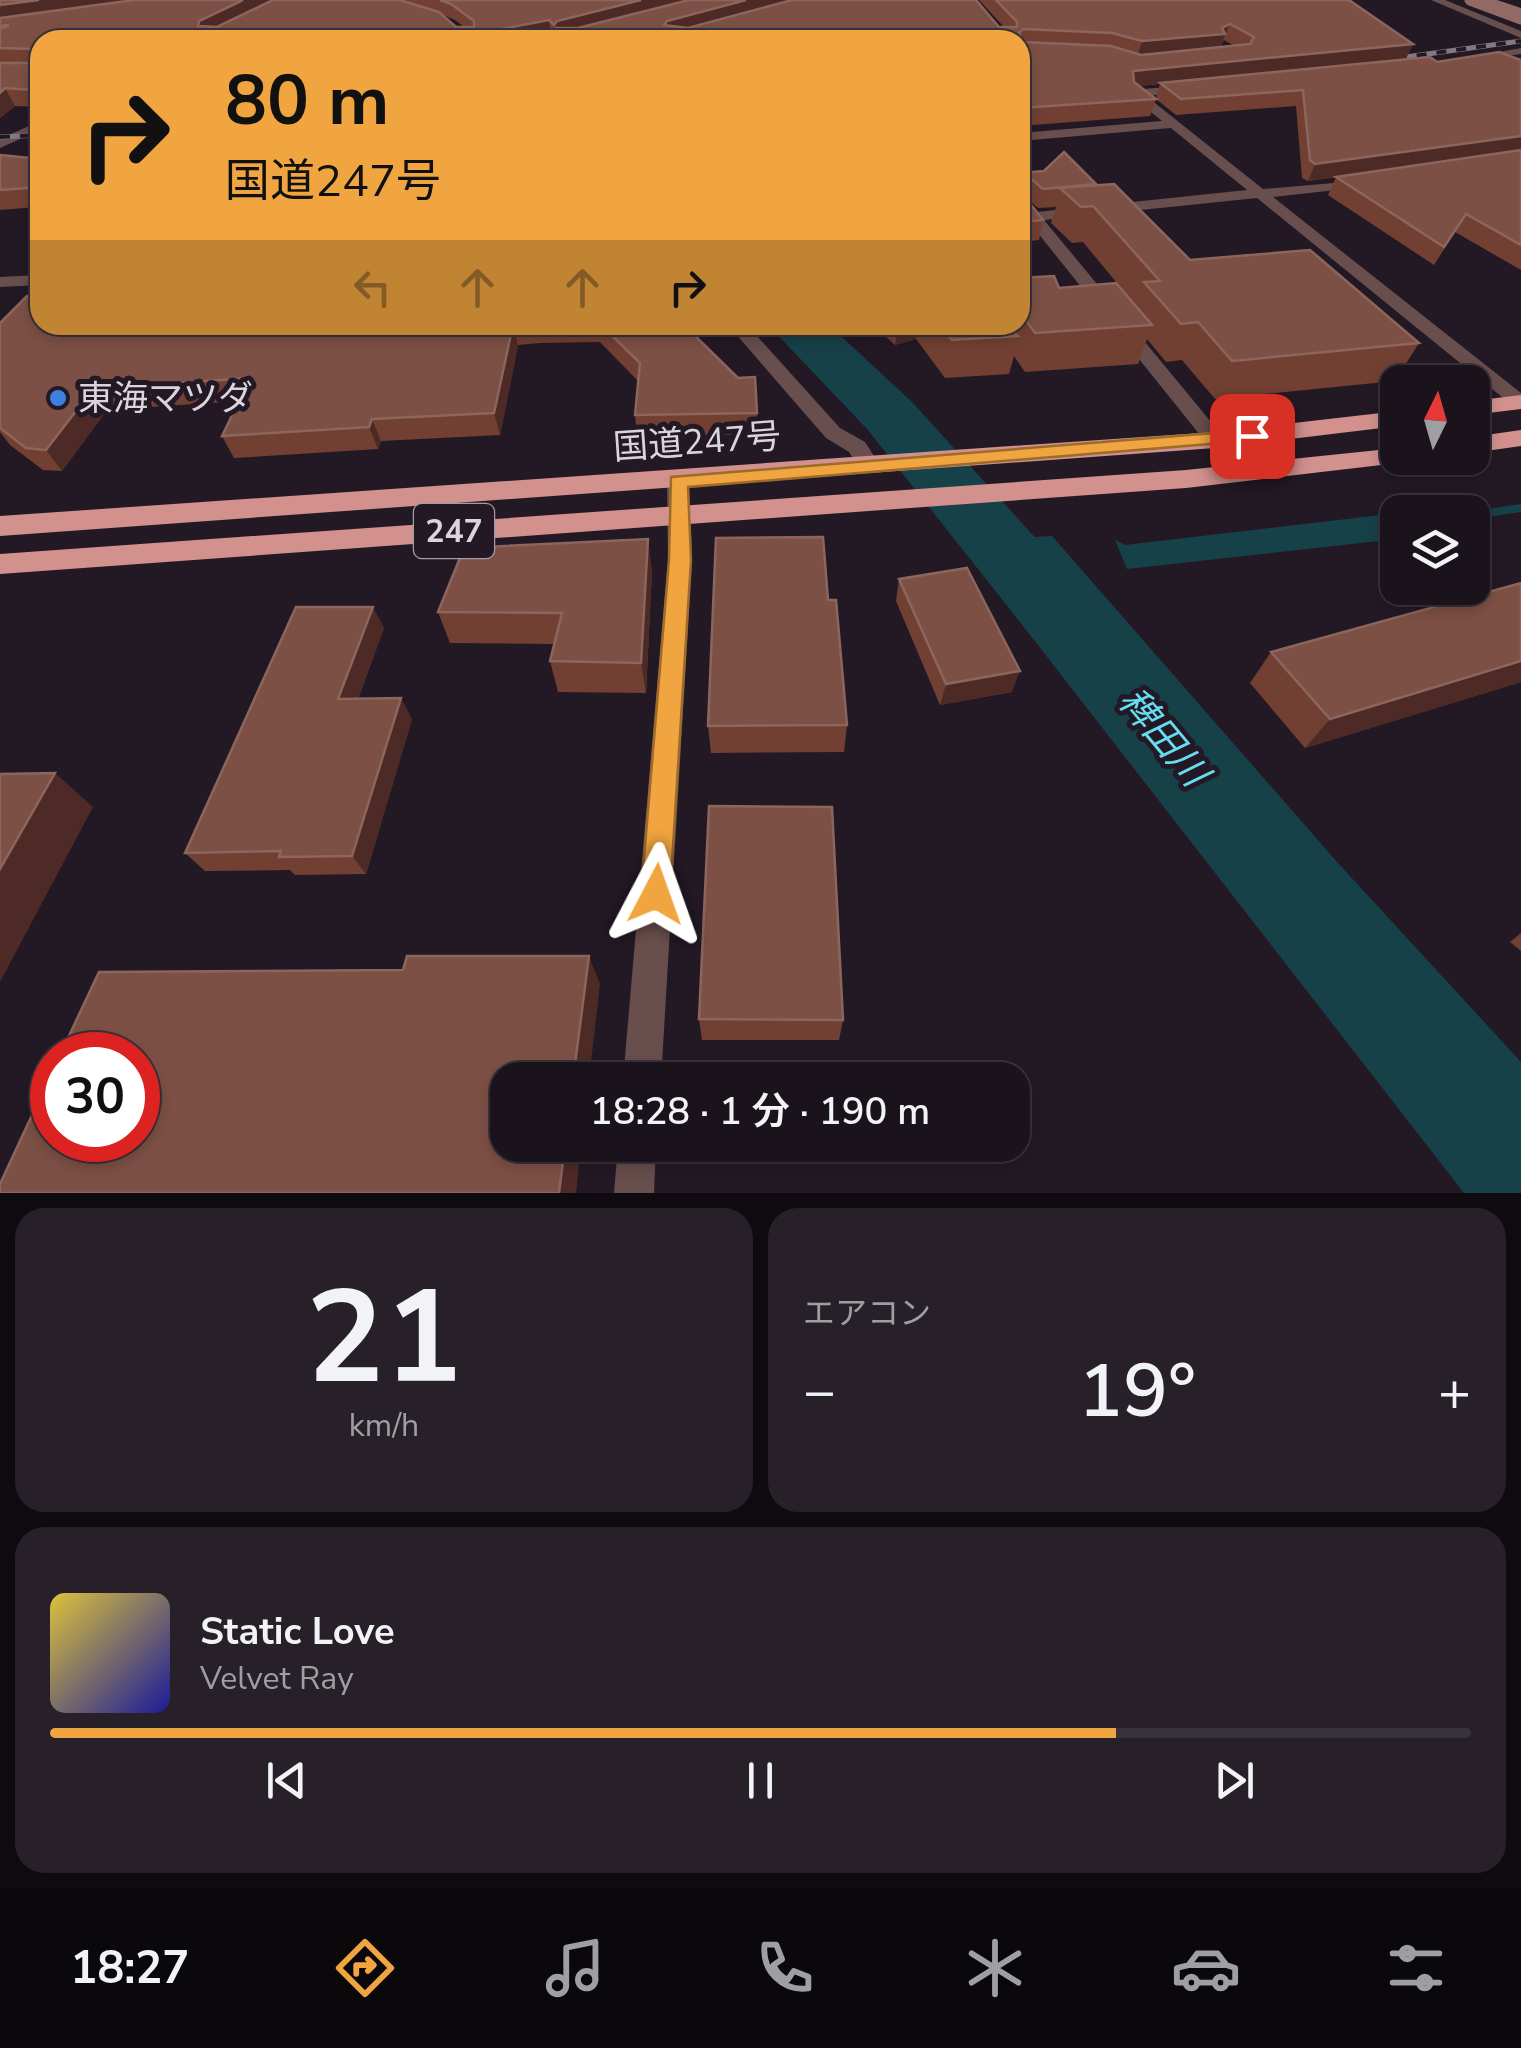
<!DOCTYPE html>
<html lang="ja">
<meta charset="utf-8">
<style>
:root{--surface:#1a131c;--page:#272029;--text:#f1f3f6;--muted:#9f9ea3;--line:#38323b;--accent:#f1a540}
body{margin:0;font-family:"Nunito Sans","Noto Sans JP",sans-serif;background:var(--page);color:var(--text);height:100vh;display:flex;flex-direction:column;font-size:38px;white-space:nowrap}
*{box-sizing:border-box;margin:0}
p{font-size:32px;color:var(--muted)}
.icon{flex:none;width:55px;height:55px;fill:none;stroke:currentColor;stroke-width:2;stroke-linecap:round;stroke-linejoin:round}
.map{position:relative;height:1193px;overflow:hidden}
.sheet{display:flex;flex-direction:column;gap:15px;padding:15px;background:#0e0a0f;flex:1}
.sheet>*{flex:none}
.top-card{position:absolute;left:30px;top:30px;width:1000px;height:305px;border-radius:30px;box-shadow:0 5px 15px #0003,0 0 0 2px var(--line);background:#f1a540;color:#111;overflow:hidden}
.needle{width:65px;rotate:5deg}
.fabs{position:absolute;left:1380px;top:365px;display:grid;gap:20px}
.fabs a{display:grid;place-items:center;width:110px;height:110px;border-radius:20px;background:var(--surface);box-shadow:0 5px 15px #0003,0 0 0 2px var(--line);font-size:50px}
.speed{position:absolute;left:30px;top:1032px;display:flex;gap:20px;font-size:50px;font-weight:700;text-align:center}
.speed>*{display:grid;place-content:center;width:130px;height:130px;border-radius:50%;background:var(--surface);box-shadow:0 5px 15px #0003,0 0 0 2px var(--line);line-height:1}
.speed .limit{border:15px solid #d22;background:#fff;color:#111}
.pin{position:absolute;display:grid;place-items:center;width:85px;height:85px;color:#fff;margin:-42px;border-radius:20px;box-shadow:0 5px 15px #0006}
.me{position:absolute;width:110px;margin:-55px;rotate:4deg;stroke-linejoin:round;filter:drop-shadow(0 0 8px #0008)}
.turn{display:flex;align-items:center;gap:35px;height:210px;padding:0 30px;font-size:45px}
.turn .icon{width:130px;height:130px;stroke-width:2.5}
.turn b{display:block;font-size:70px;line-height:85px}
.lanes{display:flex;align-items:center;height:95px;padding:0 30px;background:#0003;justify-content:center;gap:50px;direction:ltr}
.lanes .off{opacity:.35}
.big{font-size:75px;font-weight:600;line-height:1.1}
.sheet .widget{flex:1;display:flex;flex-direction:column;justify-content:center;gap:15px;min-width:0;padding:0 35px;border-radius:30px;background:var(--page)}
.sheet .dial{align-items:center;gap:0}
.dial b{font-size:130px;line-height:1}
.song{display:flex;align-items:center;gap:30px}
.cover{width:120px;height:120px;border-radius:15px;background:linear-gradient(135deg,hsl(50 70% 55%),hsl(240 70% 35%))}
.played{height:10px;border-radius:5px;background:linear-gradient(90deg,var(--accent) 75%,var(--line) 75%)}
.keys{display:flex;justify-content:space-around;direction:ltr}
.heat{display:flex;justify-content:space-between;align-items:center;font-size:55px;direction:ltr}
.sheet .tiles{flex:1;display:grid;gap:15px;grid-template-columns:1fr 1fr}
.widget:last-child{grid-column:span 2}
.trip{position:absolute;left:490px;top:1062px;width:540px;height:100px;border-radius:30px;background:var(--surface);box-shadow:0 5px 15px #0003,0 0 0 2px var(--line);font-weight:600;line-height:100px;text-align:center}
.tab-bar{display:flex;height:160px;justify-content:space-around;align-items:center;background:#0a080b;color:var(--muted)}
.tab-bar .icon{width:70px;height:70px}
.tab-bar .active{color:var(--accent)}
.tab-bar b{font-size:45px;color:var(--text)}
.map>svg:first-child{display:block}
</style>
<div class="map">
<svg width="1521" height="1193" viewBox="0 0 1521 1193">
<rect width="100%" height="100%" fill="#231925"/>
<g fill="#174149">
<path d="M1398,513L1397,539L1127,569L1115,540L1125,545Z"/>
<path d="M1052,536L1337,862L1521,1062V1193H1464L957,541Z"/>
</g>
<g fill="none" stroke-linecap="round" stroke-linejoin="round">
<path fill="#174149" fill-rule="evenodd" d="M1521,504V512L1472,519V512H1468Z"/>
<path fill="#174149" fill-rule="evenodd" d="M768,325H829L912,402L1091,599L1103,620L1091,641L1063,650L1035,641L868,430Z"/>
<g fill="#684e4c" fill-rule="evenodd">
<path d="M369,0C405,0 449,14 475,40H462L444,24Z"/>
<path d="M1431,0H1445L1521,31V38Z"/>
<path d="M1521,48V54L1472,61L1466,58Z"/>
<path d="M1192,85L1188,92L1146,96L1263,189L1368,180L1370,183L1363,187L1273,197L1521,393V408L1513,406L1257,198L1044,220L1226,440L1215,447L1208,445L1029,222L1020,223V196L1037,212L1247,190L1171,128L1020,141V133L1162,121L1131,96V90Z"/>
<path d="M40,121V130L0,148V139Z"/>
<path d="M40,275V285L0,287V277Z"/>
<path d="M728,325H747L840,428L865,442L881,467L878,472H862L849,452L826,438Z"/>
<path d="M678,474L689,481L692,560L661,1080H623L668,560L667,481Z"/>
<path d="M618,1145H656L654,1193H614Z"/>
</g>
<path fill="#936966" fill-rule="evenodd" d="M1483,0H1497L1521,8V15Z"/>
<g fill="#d2918d" fill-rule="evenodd">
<path d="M1521,395V409L1472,415V401Z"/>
<path d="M1398,411V426L1215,448L0,536V516L1215,432Z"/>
<path d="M1521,430V446L1472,453V437Z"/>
<path d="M1398,448V458H1410L1407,462L1186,488L0,574V554L1186,470Z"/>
</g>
<defs>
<g id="rail">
<path d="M1377,61L1521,41"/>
<path d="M0,137L40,135"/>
</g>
</defs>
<use href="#rail" stroke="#817983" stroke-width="5"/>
<use href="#rail" stroke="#231925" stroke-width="4" stroke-dasharray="10" stroke-linecap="butt"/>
<path stroke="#936966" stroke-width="11" d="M1470,0L1521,19"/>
</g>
<g fill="#724033" fill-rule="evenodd">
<path d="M0,0H976L999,27H1004L979,0H1349L1413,44L1406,59L1437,62L1521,60V270L1455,232L1434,265L1328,195L1336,177L1369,173L1308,181L1302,178L1296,106L1176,115L1156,99L1150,116L1020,126V40H559L558,37L556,40L551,36L530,40H40V107L15,106L0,118ZM441,14L455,20L464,27H456ZM1224,40L1235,46L1220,47ZM1160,84L1156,99L1139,86Z"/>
<path d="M0,155L40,159V213L36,207L0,210Z"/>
<path d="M1020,173L1096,184L1190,260L1419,343L1395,381L1215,399L1182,360L1166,362L1147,339L1138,364L1025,372L1014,356L1009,374L945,378L916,339L895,345L873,325H1020V278L1136,306L1083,242L1072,243L1051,223L1056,207L1038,208L1020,193V204L1043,220L1039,240L1020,242Z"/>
<path d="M0,323L40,325H702V334L695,336L757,413V434L637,437L635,415L638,381L600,342L540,343L518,345L500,435L381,441L378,449L234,458L222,436L239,401L107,410L62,471L43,470L10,445L0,432Z"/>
<path d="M652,571L646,693L558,692L550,661L554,644L450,643L438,612Z"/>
<path d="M899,579L1012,692L940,705L896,601Z"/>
<path d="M1521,583V682L1305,748L1250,683L1271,652Z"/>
<path d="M384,628L358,699L412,719L366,874L295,875L290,870L205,871L185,853Z"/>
<path d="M847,725L844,752L711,753L708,726Z"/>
<path d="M1521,933V951L1510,942Z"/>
<path d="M699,1019L843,1020L839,1040H702Z"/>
</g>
<g fill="#4e2a26">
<path d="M39,0H165L0,21V5Z"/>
<path d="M243,0H279L205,37L198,26L199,21Z"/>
<path d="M641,0H702L565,35L557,28L558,37L556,40L554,25L557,21Z"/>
<path d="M746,0H802L668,36L664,25L667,21Z"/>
<path d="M549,20L551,36L530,40H493L491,31Z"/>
<path d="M1230,24L1219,50L1137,57L1142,41L1222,28Z"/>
<path d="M729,30V40H678Z"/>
<path d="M1413,44L1405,60L1128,87L1133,71Z"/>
<path d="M40,86V103L33,90Z"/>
<path d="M5,88L15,106L0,118V93Z"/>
<path d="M1521,136V152L1308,181L1315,164Z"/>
<path d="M513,325L518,345L500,435L494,413Z"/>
<path d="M680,325H702V334L681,341Z"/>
<path d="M898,325H918L916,339L895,345Z"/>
<path d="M93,389L107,410L62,471L46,450Z"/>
<path d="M372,419L381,441L378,449L369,427Z"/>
<path d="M648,539L652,571L646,693L641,663Z"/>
<path d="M373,607L384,628L350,720L338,699Z"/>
<path d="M1521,661V682L1305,748L1330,719Z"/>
<path d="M1020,671L1012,692L940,705L946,684Z"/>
<path d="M401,698L412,719L366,874L352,856Z"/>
<path d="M55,773L93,807L0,982V869Z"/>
<path d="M589,956L600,984L589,1080H573Z"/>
<path d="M565,1145H581L576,1193H559Z"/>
</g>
<g fill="#7d5045" stroke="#8c655d" stroke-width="2.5" fill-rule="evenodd">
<path d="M0,0H39L0,5Z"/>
<path d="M134,0H243L199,21L198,26L217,27L273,0H400L439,12L456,27H474V21L451,4L440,0H641L557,21L554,25L549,20L491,31L493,40H40V86L33,90L5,88L0,93V63H31L35,59L34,49L0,48V29L9,25L0,26V18Z"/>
<path d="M689,0H746L667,21L664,25L688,28L792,0H976L999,27H1017V22L996,0H1349L1413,44L1133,71L1134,82L1156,99L1020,108V40H726L729,30L678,40H571L557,28H578ZM1230,24L1254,37L1250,44L1141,55L1111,46L1023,42L1019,33L1023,29L1112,33L1142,41L1225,34L1222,28Z"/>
<path d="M1499,52L1521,60V136L1315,164L1310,160L1303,90L1181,99L1160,83L1430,57L1437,62Z"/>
<path d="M1521,150V245L1466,214L1444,247L1336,177Z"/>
<path d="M1064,152L1096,184L1043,189L1024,173L1020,177V204L1032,206L1043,220L1020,222V173L1044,171Z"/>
<path d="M0,155L40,159V187L0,190Z"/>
<path d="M1114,184L1190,260L1310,250L1419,343L1232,361L1198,322L1181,324L1144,282L1160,281L1093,206L1081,207L1060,188Z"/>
<path d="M1054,276L1059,288L1116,283L1152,325L1035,333L1020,312V278Z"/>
<path d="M40,295V325H513L494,413L372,419L369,427L222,436L250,378L93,389L46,450L26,448L0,428V323L27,296Z"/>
<path d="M601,325H684L738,378L755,377L757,413L635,415L640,363Z"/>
<path d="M940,325H1004L1018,336L952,340Z"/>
<path d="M823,537L828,600H836L847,725L708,726L716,538Z"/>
<path d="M648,539L641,663L550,661L562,613L438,612L464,548Z"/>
<path d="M967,568L1020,671L946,684L899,579Z"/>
<path d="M1521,583V661L1330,719L1271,652Z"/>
<path d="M296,607H373L338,699L401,698L352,856L279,857L281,851L185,853Z"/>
<path d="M55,773L0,869V774Z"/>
<path d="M709,806L832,807L843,1020L699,1019Z"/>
<path d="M407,956H589L573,1080H508V1145H565L559,1193H0V1184L52,1072V1140H138V1055H60L99,972L403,970Z"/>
</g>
<path fill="#f1a540" stroke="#9d6b2a" stroke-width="2.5" d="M1252,430L1258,432V440L688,487L691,560L670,894L666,904L656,909L645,904L641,894L669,560L671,477Z"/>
<circle fill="#3f7fe0" stroke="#231925" stroke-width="4" cx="58" cy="398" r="10"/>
<g text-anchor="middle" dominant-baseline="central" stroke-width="10" stroke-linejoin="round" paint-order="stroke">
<rect fill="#231925" stroke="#a49ca5" stroke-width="2.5" x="414" y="504" width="80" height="54" rx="8"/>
<g font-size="32" font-weight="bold" fill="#dbd4dc">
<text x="454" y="531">247</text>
</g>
<g font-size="35" fill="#dbd4dc" stroke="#231925" text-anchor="start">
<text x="78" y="398">東海マツダ</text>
</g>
<g font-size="35" fill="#dbd4dc" stroke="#231925">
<text transform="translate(697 442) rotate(-4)">国道247号</text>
</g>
<g font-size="38" font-style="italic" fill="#66dcf0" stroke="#231925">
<text transform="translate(1163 737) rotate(50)">稗田川</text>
</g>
</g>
</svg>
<div class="fabs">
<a><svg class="needle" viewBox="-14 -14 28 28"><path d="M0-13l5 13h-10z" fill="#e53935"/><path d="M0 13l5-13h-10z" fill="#9f9ea3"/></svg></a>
<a><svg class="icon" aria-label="layers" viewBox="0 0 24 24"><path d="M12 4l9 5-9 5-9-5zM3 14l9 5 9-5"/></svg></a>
</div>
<div class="speed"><div class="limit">30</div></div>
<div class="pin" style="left:1252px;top:436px;background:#d93025"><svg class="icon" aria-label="arrive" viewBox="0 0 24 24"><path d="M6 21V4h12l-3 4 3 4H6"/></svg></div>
<svg class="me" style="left:656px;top:894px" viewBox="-20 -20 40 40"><path d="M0-17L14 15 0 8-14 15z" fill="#f1a540" stroke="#fff" stroke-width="4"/></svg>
<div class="trip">18:28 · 1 分 · 190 m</div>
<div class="top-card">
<div class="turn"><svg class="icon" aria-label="right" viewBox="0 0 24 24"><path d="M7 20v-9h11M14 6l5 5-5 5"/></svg><div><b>80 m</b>国道247号</div></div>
<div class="lanes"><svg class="icon off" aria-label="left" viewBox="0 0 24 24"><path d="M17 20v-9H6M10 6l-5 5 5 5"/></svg><svg class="icon off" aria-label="ahead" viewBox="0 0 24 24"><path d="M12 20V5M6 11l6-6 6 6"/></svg><svg class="icon off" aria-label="ahead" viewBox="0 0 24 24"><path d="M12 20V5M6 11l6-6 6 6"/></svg><svg class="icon" aria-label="right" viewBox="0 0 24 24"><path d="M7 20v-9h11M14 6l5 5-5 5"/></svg></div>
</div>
</div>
<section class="sheet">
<div class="tiles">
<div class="widget dial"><b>21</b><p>km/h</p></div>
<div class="widget"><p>エアコン</p>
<div class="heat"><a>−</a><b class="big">19°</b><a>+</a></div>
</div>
<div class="widget">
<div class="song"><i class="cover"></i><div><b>Static Love</b><p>Velvet Ray</p></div></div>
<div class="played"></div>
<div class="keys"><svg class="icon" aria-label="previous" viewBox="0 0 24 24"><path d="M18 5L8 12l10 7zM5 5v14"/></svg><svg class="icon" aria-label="pause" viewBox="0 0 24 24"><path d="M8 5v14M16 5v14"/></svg><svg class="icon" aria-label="next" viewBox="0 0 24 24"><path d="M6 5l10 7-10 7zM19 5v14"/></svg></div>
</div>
</div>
</section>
<nav class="tab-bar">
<b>18:27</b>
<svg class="icon active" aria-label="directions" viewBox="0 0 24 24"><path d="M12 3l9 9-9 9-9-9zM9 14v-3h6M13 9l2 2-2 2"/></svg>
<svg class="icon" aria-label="music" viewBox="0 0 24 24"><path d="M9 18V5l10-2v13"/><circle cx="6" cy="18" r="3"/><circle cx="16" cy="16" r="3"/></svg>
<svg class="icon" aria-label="phone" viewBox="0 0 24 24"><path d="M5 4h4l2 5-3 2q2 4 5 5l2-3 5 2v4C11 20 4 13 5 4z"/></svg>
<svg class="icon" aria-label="climate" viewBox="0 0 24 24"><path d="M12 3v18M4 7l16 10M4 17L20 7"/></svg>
<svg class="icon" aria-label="car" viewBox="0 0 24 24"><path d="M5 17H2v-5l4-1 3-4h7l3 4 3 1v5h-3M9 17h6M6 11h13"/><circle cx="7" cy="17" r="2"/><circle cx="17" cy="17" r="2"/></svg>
<svg class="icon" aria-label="filters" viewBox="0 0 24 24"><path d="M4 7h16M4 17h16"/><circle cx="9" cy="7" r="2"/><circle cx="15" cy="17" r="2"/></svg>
</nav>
